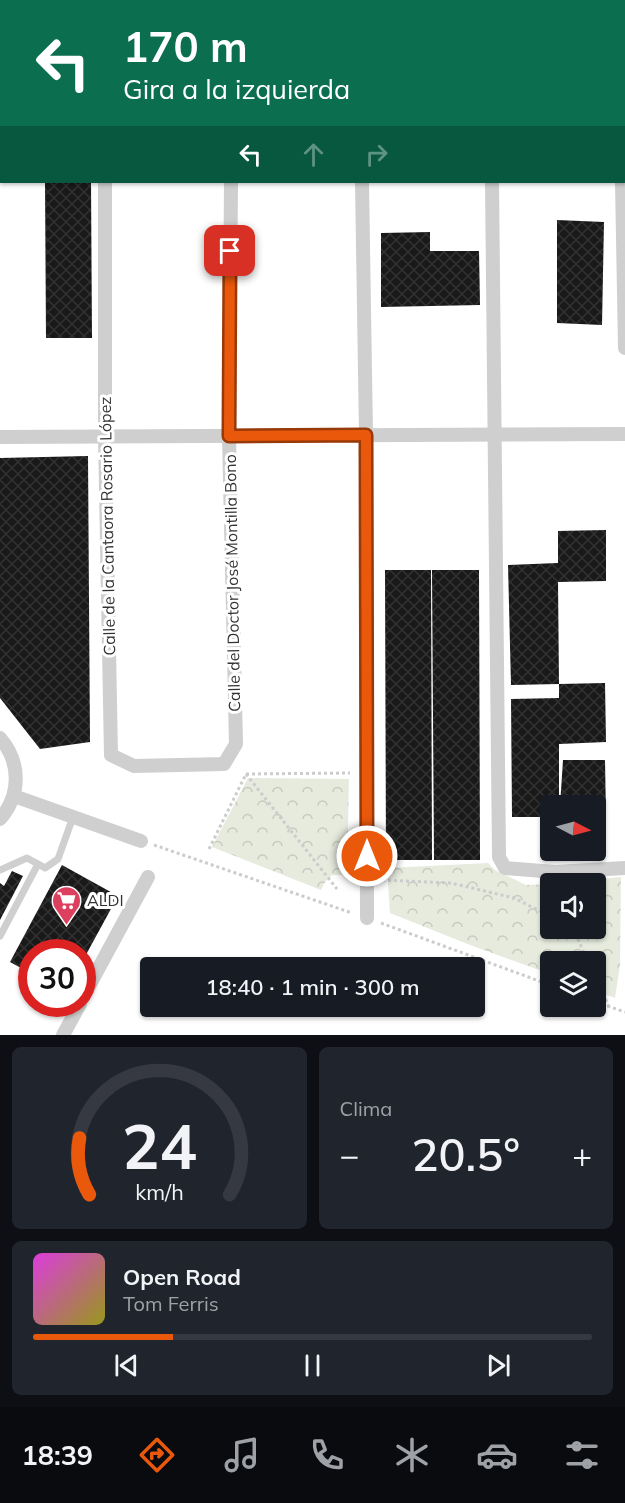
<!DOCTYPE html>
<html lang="es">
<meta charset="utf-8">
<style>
:root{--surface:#171b24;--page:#20242c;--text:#f1f3f6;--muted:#9ea1a6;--line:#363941;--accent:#ea580c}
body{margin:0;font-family:Mulish,sans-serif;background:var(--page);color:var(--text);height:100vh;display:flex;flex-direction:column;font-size:22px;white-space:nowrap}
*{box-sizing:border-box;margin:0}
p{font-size:20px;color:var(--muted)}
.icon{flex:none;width:33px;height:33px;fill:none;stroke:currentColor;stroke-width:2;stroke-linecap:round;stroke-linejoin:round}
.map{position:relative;height:1035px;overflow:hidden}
.side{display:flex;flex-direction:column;gap:12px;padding:12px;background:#0d0f14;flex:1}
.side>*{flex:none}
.banner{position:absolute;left:0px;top:0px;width:626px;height:183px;box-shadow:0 2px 4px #0004;background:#0b6e4f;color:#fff;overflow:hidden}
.needle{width:39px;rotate:96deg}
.fabs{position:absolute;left:540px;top:795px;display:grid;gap:12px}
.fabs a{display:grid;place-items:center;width:66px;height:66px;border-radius:6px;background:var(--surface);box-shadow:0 2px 4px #0004;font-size:30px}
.speed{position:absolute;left:18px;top:939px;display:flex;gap:12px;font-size:30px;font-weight:700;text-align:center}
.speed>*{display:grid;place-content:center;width:78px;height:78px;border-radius:50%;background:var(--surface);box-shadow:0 2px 4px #0004;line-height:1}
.speed .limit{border:9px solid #d22;background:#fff;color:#111}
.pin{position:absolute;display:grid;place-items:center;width:51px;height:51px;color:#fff;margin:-26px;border-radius:12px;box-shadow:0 3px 9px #0006}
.me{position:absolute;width:66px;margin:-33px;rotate:0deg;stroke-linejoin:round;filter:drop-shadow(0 0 4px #0008)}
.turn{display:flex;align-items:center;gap:21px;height:126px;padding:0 24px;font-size:27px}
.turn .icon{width:78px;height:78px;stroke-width:2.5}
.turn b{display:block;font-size:42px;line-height:51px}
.lanes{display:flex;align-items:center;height:57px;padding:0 24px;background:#0003;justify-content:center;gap:30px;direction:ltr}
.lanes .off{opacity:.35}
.big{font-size:45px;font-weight:600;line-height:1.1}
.side .card{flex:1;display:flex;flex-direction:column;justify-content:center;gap:9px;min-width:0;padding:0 21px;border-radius:9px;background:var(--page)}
.side .dial{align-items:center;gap:0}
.dial svg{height:156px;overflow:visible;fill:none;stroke:var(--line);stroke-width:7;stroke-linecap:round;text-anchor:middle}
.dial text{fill:var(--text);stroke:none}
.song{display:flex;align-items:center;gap:18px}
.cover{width:72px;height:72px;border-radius:9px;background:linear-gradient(135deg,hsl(300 70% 55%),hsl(60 70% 35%))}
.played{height:6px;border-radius:3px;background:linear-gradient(90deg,var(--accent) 25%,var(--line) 25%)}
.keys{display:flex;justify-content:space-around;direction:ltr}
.heat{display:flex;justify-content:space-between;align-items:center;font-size:33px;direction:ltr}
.side .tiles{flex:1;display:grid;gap:12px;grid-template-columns:1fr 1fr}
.card:last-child{grid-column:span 2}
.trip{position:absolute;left:140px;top:957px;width:345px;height:60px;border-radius:6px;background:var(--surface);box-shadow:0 2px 4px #0004;font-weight:600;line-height:60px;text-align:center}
.tabs{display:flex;height:96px;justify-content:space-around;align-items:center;background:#090b0e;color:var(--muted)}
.tabs .icon{width:42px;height:42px}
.tabs .active{color:var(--accent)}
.tabs b{font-size:27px;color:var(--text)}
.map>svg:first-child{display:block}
</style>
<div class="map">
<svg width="625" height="1035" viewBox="0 0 625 1035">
<defs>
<pattern id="park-crowns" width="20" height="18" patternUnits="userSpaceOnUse" patternTransform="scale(1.5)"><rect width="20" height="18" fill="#e6ebde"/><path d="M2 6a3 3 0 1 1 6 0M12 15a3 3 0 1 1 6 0" fill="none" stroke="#c6cabf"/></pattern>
<pattern id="building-cross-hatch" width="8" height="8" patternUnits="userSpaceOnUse" patternTransform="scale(1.5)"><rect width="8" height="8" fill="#191919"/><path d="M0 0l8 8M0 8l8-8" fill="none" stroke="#323232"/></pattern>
</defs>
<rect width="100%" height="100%" fill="#fff"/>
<g fill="url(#park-crowns)">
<path d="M0,0H326V1L2,2L0,43Z"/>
<path d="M248,778L349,779L347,875H332L325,882L321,890L212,847Z"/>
<path d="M488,863L495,870L526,885L550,884V928H596V884H551L621,877L620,965L615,998L596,991V962H550V974L470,945L390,913L387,868Z"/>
</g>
<g fill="url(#building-cross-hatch)">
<path d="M45,182H91L92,338H46Z"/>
<path d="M557,220L604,222L602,325L557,323Z"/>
<path d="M430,232V251H479L480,305L381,307V233Z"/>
<path d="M88,456L90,742L40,749L0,698V458Z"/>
<path d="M606,530V581L558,582L559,684L511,685L508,565L558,563V531Z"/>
<path d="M385,570H431L432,860H386Z"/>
<path d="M432,570H479L480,860H434Z"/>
<path d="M605,683L606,742L559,744V806H550V817H512L511,699L559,698V684Z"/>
<path d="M563,760H605L606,815H596V806H560Z"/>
<path d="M62,865L118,896L82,962V952H32V974L10,962Z"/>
<path d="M12,871L23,876L0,920V883L4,886Z"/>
</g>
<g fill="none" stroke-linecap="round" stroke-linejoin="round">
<g stroke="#ccc" stroke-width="3" stroke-dasharray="3 3" stroke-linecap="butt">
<path d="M246,774L337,889"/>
<path d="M246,774L350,773"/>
<path d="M154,845L352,913"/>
<path d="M209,849L246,774"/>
<path d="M382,880L451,883L514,898L550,916"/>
<path d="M596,896L605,884"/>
<path d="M381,923L550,985"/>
<path d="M573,928L588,962"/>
<path d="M596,977L609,1007"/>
<path d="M596,1002L625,1012"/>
</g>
<g stroke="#cfcfcf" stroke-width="7">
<path d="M38,864L45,868L58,859L73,817"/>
<path d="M0,870L27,858L38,864L0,936"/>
</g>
<g stroke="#cfcfcf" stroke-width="14">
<path d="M620,0V2"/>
<path d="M360,2V0"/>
<path d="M0,68H2"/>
<path d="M105,182V436L111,755L134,766L224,764L236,744L229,436L231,182"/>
<path d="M362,182L366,435L367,918"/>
<path d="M492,182L499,857L505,868L555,872L625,868"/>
<path d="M622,182L625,348"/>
<path d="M0,437L625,434"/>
<path d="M0,738C21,762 21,795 0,819"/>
<path d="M14,796L141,841"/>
<path d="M82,999L148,877"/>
<path d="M63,1035L80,1004"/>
</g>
</g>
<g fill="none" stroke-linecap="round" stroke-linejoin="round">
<defs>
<path id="route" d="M230,251L229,436L366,435L367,856"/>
</defs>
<use href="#route" stroke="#983908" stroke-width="15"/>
<use href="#route" stroke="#ea580c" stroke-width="10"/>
</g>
<defs>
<symbol id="supermarket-pin" viewBox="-11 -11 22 30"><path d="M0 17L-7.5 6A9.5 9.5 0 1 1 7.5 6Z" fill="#dd3f5e" stroke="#fff"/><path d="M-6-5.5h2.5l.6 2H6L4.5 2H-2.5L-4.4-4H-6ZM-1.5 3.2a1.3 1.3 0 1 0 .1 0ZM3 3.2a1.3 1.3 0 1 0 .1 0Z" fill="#fff"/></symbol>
</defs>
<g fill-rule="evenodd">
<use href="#supermarket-pin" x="50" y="884" width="33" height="45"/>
</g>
<g text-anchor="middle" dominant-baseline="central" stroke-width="6" stroke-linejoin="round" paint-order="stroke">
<g font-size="16" fill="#323232" stroke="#fff">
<text transform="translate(107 526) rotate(-91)">Calle de la Cantaora Rosario López</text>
<text transform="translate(232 583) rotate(-91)">Calle del Doctor José Montilla Bono</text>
</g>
<g font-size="16" fill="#323232" stroke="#fff" text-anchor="start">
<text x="87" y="900">ALDI</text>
</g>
</g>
</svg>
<div class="fabs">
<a><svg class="needle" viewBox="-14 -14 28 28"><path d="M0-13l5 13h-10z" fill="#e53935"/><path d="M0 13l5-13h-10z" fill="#9ea1a6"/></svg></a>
<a><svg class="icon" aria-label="sound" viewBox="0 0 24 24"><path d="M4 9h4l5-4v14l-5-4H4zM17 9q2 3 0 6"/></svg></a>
<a><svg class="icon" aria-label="layers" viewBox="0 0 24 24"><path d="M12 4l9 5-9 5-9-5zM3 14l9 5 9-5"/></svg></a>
</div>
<div class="speed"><div class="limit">30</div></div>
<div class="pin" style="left:230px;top:251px;background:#d93025"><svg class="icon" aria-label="arrive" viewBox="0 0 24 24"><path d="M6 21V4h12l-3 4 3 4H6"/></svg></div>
<svg class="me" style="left:367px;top:856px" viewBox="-20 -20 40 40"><circle r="17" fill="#ea580c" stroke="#fff" stroke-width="3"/><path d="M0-11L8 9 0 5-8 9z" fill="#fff"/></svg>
<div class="trip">18:40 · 1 min · 300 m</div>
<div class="banner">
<div class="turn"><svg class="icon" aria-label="left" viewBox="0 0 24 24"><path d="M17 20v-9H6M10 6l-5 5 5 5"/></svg><div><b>170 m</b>Gira a la izquierda</div></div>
<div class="lanes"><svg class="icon" aria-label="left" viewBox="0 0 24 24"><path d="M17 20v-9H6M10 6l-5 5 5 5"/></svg><svg class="icon off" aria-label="ahead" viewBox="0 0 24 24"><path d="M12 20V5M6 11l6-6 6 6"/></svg><svg class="icon off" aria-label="right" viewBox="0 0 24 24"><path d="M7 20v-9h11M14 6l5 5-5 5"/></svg></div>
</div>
</div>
<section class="side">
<div class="tiles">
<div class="card dial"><svg viewBox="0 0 100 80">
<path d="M14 69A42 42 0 1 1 86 69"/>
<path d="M14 69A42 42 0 0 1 9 40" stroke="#ea580c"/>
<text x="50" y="56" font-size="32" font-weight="700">24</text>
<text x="50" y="72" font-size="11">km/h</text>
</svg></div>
<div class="card"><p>Clima</p>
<div class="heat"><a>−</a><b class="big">20.5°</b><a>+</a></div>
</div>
<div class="card">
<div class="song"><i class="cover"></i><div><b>Open Road</b><p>Tom Ferris</p></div></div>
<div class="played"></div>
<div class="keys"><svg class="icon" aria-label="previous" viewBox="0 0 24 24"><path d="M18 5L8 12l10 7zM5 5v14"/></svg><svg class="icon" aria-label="pause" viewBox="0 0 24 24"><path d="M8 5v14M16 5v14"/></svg><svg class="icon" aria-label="next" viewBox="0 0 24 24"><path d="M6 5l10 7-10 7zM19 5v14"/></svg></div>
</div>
</div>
</section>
<nav class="tabs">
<b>18:39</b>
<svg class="icon active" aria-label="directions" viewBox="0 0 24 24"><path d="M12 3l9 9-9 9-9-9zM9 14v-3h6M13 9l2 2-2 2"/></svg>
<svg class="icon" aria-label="music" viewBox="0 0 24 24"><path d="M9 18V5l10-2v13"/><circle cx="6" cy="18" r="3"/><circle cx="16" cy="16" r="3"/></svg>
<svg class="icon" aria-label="phone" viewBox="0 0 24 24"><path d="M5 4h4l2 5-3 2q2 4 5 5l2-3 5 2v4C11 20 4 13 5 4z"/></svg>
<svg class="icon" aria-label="climate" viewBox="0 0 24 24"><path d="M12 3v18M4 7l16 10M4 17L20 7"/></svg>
<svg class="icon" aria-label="car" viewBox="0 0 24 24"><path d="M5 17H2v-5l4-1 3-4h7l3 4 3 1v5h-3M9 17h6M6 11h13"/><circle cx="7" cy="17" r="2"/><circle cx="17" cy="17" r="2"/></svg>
<svg class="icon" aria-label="filters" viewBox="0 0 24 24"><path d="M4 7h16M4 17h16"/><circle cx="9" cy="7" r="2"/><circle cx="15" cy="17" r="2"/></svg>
</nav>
